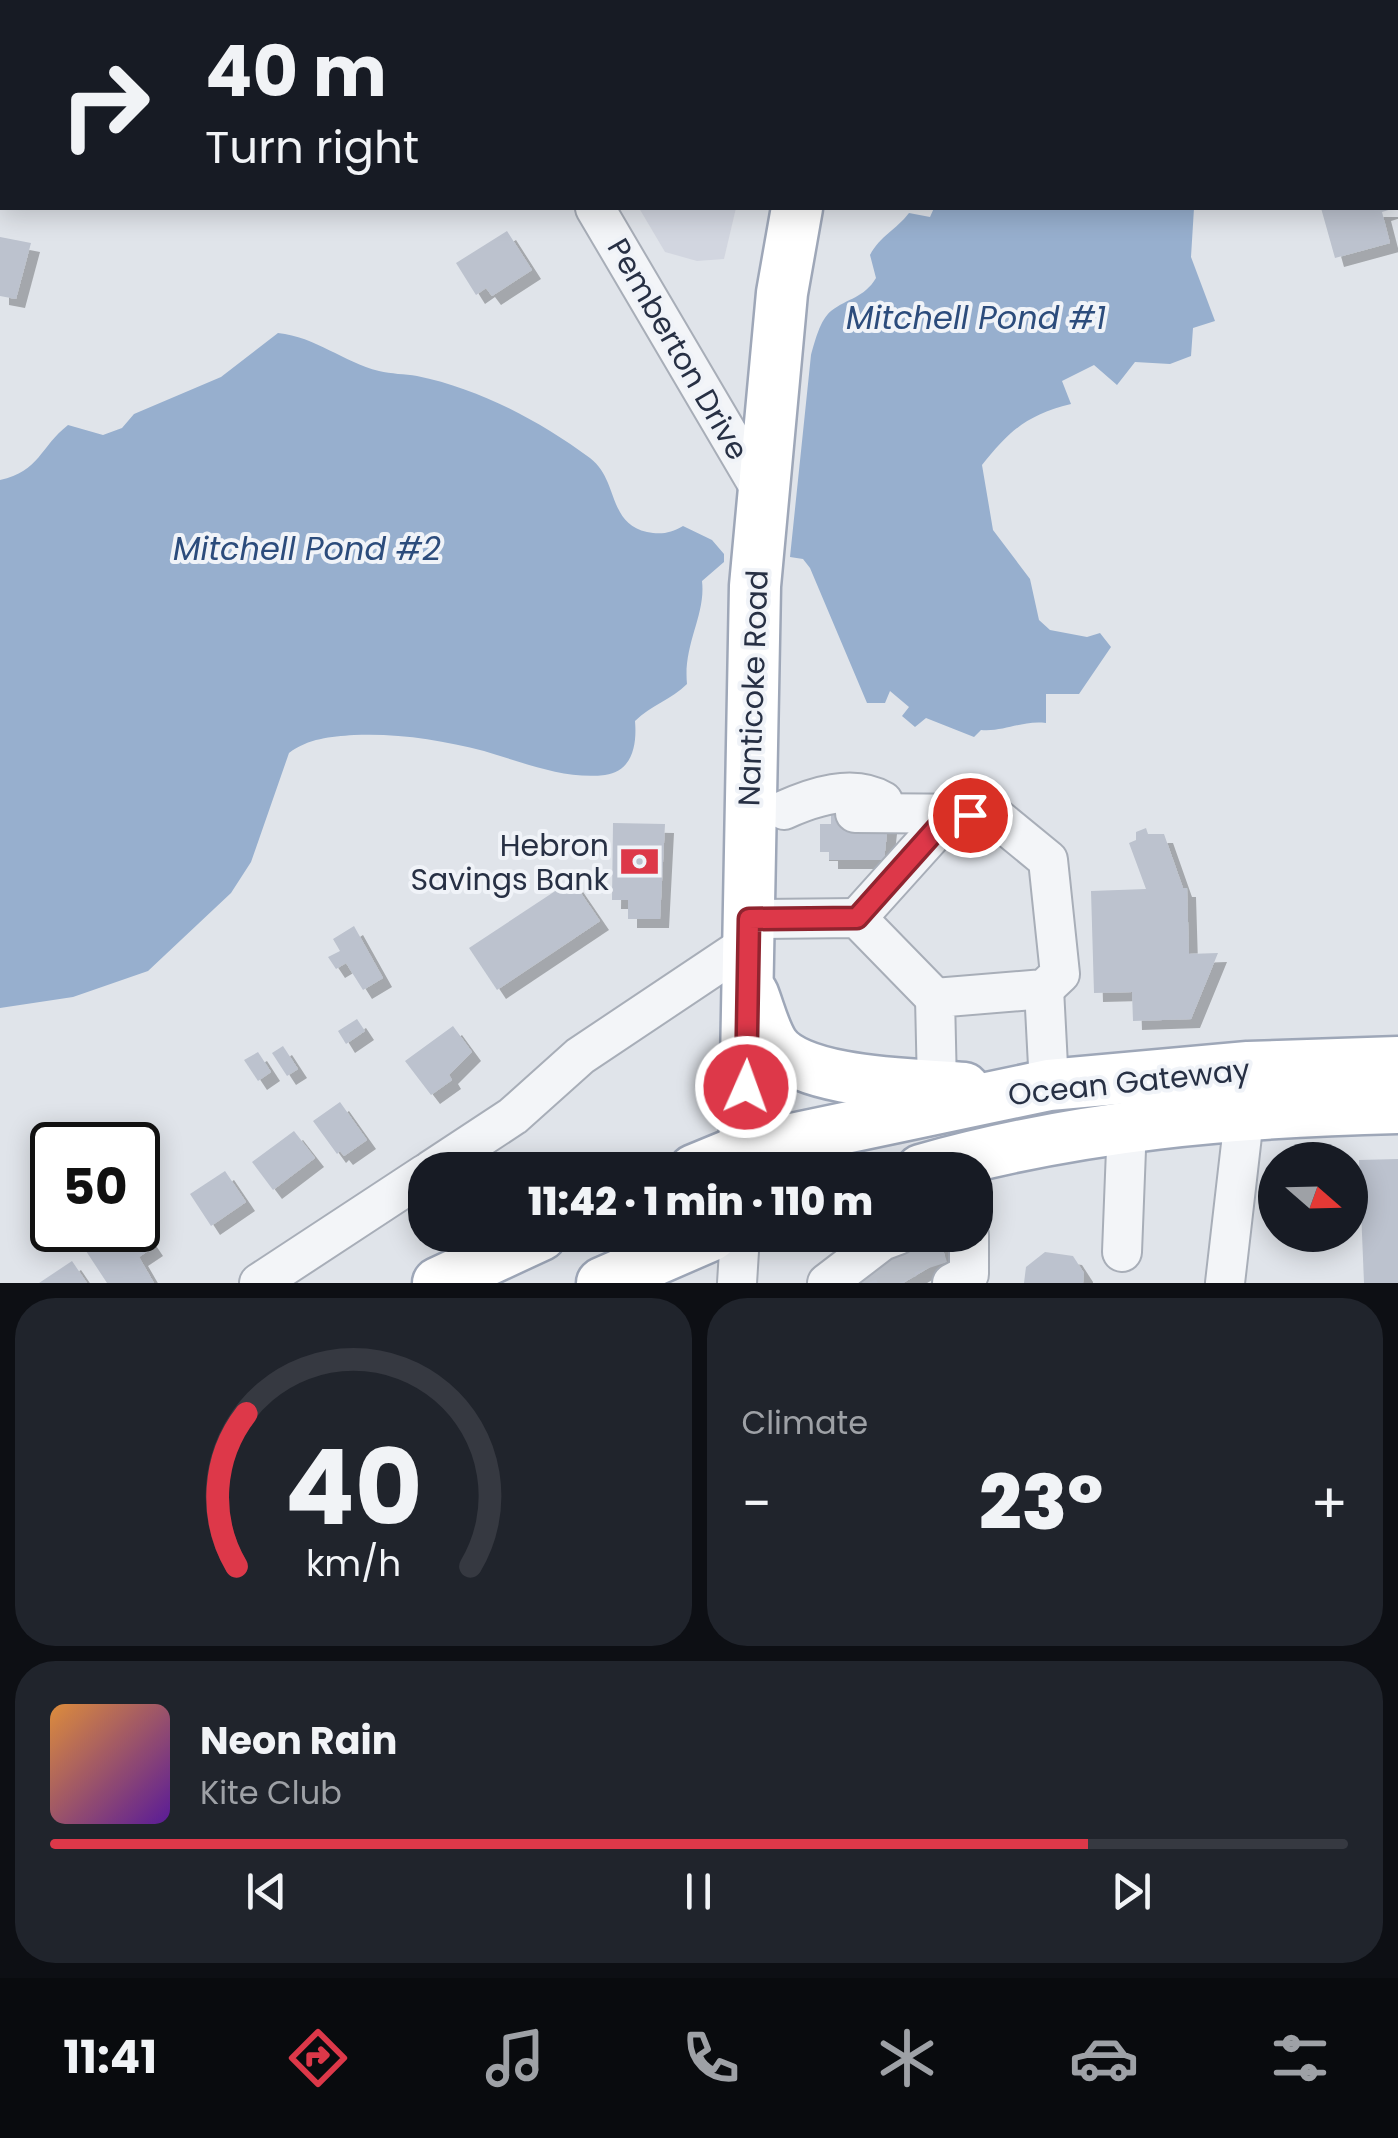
<!DOCTYPE html>
<meta charset="utf-8">
<style>
:root{--surface:#171b24;--page:#20242c;--text:#f1f3f6;--muted:#9ea1a6;--line:#363941;--accent:#dd3849}
body{margin:0;font-family:Poppins,sans-serif;background:var(--page);color:var(--text);height:100vh;display:flex;flex-direction:column;font-size:38px;white-space:nowrap}
*{box-sizing:border-box;margin:0}
p{font-size:32px;color:var(--muted)}
.icon{flex:none;width:55px;height:55px;fill:none;stroke:currentColor;stroke-width:2;stroke-linecap:round;stroke-linejoin:round}
.map{position:relative;height:1283px;overflow:hidden}
.drawer{display:flex;flex-direction:column;gap:15px;padding:15px;background:#0d0f14;flex:1}
.drawer>*{flex:none}
.top-card{position:absolute;left:0px;top:0px;width:1400px;height:210px;box-shadow:0 5px 25px #0003;background:#171b24;color:var(--text);overflow:hidden}
.needle{width:65px;rotate:110deg}
.tools{position:absolute;left:1258px;top:1142px;display:grid;gap:20px}
.tools a{display:grid;place-items:center;width:110px;height:110px;border-radius:50%;background:var(--surface);box-shadow:0 5px 25px #0003;font-size:50px}
.speed{position:absolute;left:30px;top:1122px;display:flex;gap:20px;font-size:50px;font-weight:700;text-align:center}
.speed>*{display:grid;place-content:center;width:130px;height:130px;border-radius:50%;background:var(--surface);box-shadow:0 5px 25px #0003;line-height:1}
.speed .limit{border:5px solid #111;border-radius:15px;background:#fff;color:#111}
.pin{position:absolute;display:grid;place-items:center;width:85px;height:85px;color:#fff;margin:-42px;border:5px solid #fff;border-radius:50%;box-shadow:0 2px 10px #0007}
.me{position:absolute;width:110px;margin:-55px;rotate:2deg;stroke-linejoin:round;filter:drop-shadow(0 0 8px #0008)}
.turn{display:flex;align-items:center;gap:35px;height:210px;padding:0 40px;font-size:45px}
.turn .icon{width:130px;height:130px;stroke-width:2.5}
.turn b{display:block;font-size:70px;line-height:85px}
.big{font-size:75px;font-weight:800;line-height:1.1}
.drawer .widget{flex:1;display:flex;flex-direction:column;justify-content:center;gap:15px;min-width:0;padding:0 35px;border-radius:40px;background:var(--page)}
.drawer .dial{align-items:center;gap:0}
.dial svg{height:260px;overflow:visible;fill:none;stroke:var(--line);stroke-width:7;stroke-linecap:round;text-anchor:middle}
.dial text{fill:var(--text);stroke:none}
.song{display:flex;align-items:center;gap:30px}
.cover{width:120px;height:120px;border-radius:15px;background:linear-gradient(135deg,hsl(30 70% 55%),hsl(270 70% 35%))}
.played{height:10px;border-radius:5px;background:linear-gradient(90deg,var(--accent) 80%,var(--line) 80%)}
.keys{display:flex;justify-content:space-around;direction:ltr}
.heat{display:flex;justify-content:space-between;align-items:center;font-size:55px;direction:ltr}
.drawer .tiles{flex:1;display:grid;gap:15px;grid-template-columns:1fr 1fr}
.widget:last-child{grid-column:span 2}
.trip{position:absolute;left:408px;top:1152px;width:585px;height:100px;border-radius:40px;background:var(--surface);box-shadow:0 5px 25px #0003;font-weight:800;line-height:100px;text-align:center}
.tab-bar{display:flex;height:160px;justify-content:space-around;align-items:center;background:#090b0e;color:var(--muted)}
.tab-bar .icon{width:70px;height:70px}
.tab-bar .selected{color:var(--accent)}
.tab-bar b{font-size:45px;color:var(--text)}
.map>svg:first-child{display:block}
</style>
<div class="map">
<svg width="1398" height="1283" viewBox="0 0 1398 1283">
<defs>
<filter id="shadow"><feDropShadow dx="9" dy="9" stdDeviation="0" flood-color="#0004"/></filter>
</defs>
<rect width="100%" height="100%" fill="#e0e4ea"/>
<g fill="#d2d6e0">
<path d="M512,0H787L514,2Z"/>
<path d="M639,208H736L724,259L697,261L665,252Z"/>
</g>
<g fill="#97afce">
<path d="M934,208H1194L1191,257L1215,321L1193,328L1191,356L1170,364L1135,362L1117,385L1094,365L1062,381L1071,404C1027,415 1010,430 982,465L993,530L1030,579L1039,620L1050,630L1087,637L1100,633L1111,647L1079,694H1046V723C1022,720 1005,732 981,730L974,737L926,718L915,727L902,716L909,707L890,691L885,703H867L810,568L803,559L790,557L811,355C815,341 820,320 831,311C848,298 864,298 876,278L870,255C880,236 896,230 909,213L930,217Z"/>
<path d="M278,333C316,337 343,362 379,371C391,374 405,374 417,376C480,389 538,420 590,458C619,480 607,523 647,532C661,535 671,533 683,526L712,540L724,554V562L702,581C706,615 683,644 687,684C671,700 651,705 635,721C637,744 633,771 605,775C565,780 522,762 484,751C442,740 398,733 354,735C330,737 309,738 289,753L251,862L231,893L148,971L73,997L0,1008V480C40,471 40,447 68,425L103,435L122,428L134,414L221,377Z"/>
</g>
<g fill="#bcc2ce" filter="url(#shadow)">
<path d="M1321,208H1395L1382,212L1390,243L1335,258Z"/>
<path d="M507,231L532,270L492,296L486,288L476,295L456,263Z"/>
<path d="M0,237L31,243L16,299L0,296Z"/>
<path d="M831,800L888,825L884,860H829V852H820V824H831Z"/>
<path d="M613,823L665,824L660,919H628V900H612Z"/>
<path d="M1146,828L1148,834H1164L1183,888H1187L1189,954L1218,953L1191,1019L1133,1021L1132,992L1094,993L1091,891L1146,889L1129,843L1136,840V832Z"/>
<path d="M572,880L600,921L497,990L469,948Z"/>
<path d="M354,926L383,978L363,990L346,963L336,969L328,957L340,951L333,939Z"/>
<path d="M357,1019L365,1031L346,1044L338,1031Z"/>
<path d="M453,1026L472,1052L449,1075L452,1080L431,1095L405,1061Z"/>
<path d="M283,1046L298,1069L287,1076L272,1053Z"/>
<path d="M258,1052L271,1072L258,1081L244,1060Z"/>
<path d="M340,1102L367,1140L344,1156L340,1151L337,1154L313,1121Z"/>
<path d="M294,1131L315,1158L273,1190L252,1162Z"/>
<path d="M1398,1159V1283H1364L1359,1160Z"/>
<path d="M225,1171L246,1202L211,1226L190,1194Z"/>
<path d="M141,1228L154,1247L139,1257L154,1283H107L86,1251L96,1244L92,1238L100,1230H124L128,1236Z"/>
<path d="M927,1235H940L945,1258L903,1283H847Z"/>
<path d="M1045,1252L1073,1256L1084,1273L1083,1283H1024L1026,1267Z"/>
<path d="M72,1261L87,1283H39Z"/>
</g>
<g fill="none" stroke-linecap="round" stroke-linejoin="round">
<g stroke="#bbc0c9" stroke-width="38" stroke-dasharray="38 19" stroke-linecap="butt">
<path d="M920,1240L929,1268"/>
<path d="M889,1258L898,1283"/>
<path d="M863,1273L867,1283"/>
</g>
<defs>
<g id="minor">
<path d="M286,0L293,2"/>
<path d="M345,2V0"/>
<path d="M469,2L472,0"/>
<path d="M891,2L893,0"/>
<path d="M595,208L761,490"/>
<path d="M784,810C813,797 853,783 883,801"/>
<path d="M855,813L992,814L1048,860L1060,974L1044,989L935,998L937,1086"/>
<path d="M857,918L948,817"/>
<path d="M749,919L857,918L935,998"/>
<path d="M1044,989L1049,1085"/>
<path d="M431,1170L513,1116L580,1056L749,943"/>
<path d="M1122,1252L1127,1124"/>
<path d="M259,1283L425,1174"/>
<path d="M737,1283L740,1235"/>
<path d="M827,1283L882,1241L898,1235"/>
<path d="M952,1283L969,1274V1235"/>
<path d="M1225,1283L1247,1092"/>
</g>
<g id="major">
<path d="M818,0L819,2"/>
<path d="M753,994C759,1009 764,1030 773,1044C799,1084 919,1084 964,1088"/>
<path d="M694,1170L745,1149L1049,1085L1248,1067L1398,1062"/>
<path d="M744,1170L755,586L782,293L797,208"/>
<path d="M921,1170C1078,1125 1236,1112 1398,1108"/>
<path d="M438,1283L541,1235"/>
<path d="M602,1283L712,1235"/>
</g>
</defs>
<use href="#minor" stroke="#a8aeb8" stroke-width="42"/>
<use href="#major" stroke="#9ea7b8" stroke-width="55"/>
<use href="#minor" stroke="#f3f5f8" stroke-width="38"/>
<use href="#major" stroke="#fff" stroke-width="50"/>
</g>
<g fill="none" stroke-linecap="round" stroke-linejoin="round">
<defs>
<path id="route" d="M746,1087L749,919L857,918L948,816L970,815"/>
</defs>
<use href="#route" stroke="#90242f" stroke-width="25"/>
<use href="#route" stroke="#dd3849" stroke-width="18"/>
</g>
<defs>
<symbol id="bank-bare" viewBox="-9 -9 18 18"><path d="M-6-4H6V4H-6ZM0-2.3a2.3 2.3 0 1 0 0 4.6a2.3 2.3 0 1 0 0-4.6Z" fill="#dd3849" stroke="#f0f3f8" stroke-width="2.5" paint-order="stroke"/></symbol>
</defs>
<g fill-rule="evenodd">
<use href="#bank-bare" x="612" y="834" width="55" height="55"/>
</g>
<g text-anchor="middle" dominant-baseline="central" stroke-width="8" stroke-linejoin="round" paint-order="stroke">
<g font-size="30" fill="#273044" stroke="#f0f3f8">
<text transform="translate(678 349) rotate(60)">Pemberton Drive</text>
<text transform="translate(753 688) rotate(-88)">Nanticoke Road</text>
<text transform="translate(1129 1082) rotate(-6)">Ocean Gateway</text>
</g>
<g font-size="30" fill="#273044" stroke="#f0f3f8" text-anchor="end">
<text x="609" y="845">Hebron<tspan x="609" dy="34">Savings Bank</tspan></text>
</g>
<g font-size="32" font-style="italic" fill="#2c4c7c" stroke="#f0f3f8">
<text x="976" y="317">Mitchell Pond #1</text>
<text x="307" y="548">Mitchell Pond #2</text>
</g>
</g>
</svg>
<div class="tools">
<a><svg class="needle" viewBox="-14 -14 28 28"><path d="M0-13l5 13h-10z" fill="#e53935"/><path d="M0 13l5-13h-10z" fill="#9ea1a6"/></svg></a>
</div>
<div class="speed"><div class="limit">50</div></div>
<div class="pin" style="left:970px;top:815px;background:#d93025"><svg class="icon" aria-label="arrive" viewBox="0 0 24 24"><path d="M6 21V4h12l-3 4 3 4H6"/></svg></div>
<svg class="me" style="left:746px;top:1087px" viewBox="-20 -20 40 40"><circle r="17" fill="#dd3849" stroke="#fff" stroke-width="3"/><path d="M0-11L8 9 0 5-8 9z" fill="#fff"/></svg>
<div class="trip">11:42 · 1 min · 110 m</div>
<div class="top-card">
<div class="turn"><svg class="icon" aria-label="right" viewBox="0 0 24 24"><path d="M7 20v-9h11M14 6l5 5-5 5"/></svg><div><b>40 m</b>Turn right</div></div>
</div>
</div>
<section class="drawer">
<div class="tiles">
<div class="widget dial"><svg viewBox="0 0 100 80">
<path d="M14 69A42 42 0 1 1 86 69"/>
<path d="M14 69A42 42 0 0 1 17 22" stroke="#dd3849"/>
<text x="50" y="56" font-size="32" font-weight="700">40</text>
<text x="50" y="72" font-size="11">km/h</text>
</svg></div>
<div class="widget"><p>Climate</p>
<div class="heat"><a>−</a><b class="big">23°</b><a>+</a></div>
</div>
<div class="widget">
<div class="song"><i class="cover"></i><div><b>Neon Rain</b><p>Kite Club</p></div></div>
<div class="played"></div>
<div class="keys"><svg class="icon" aria-label="previous" viewBox="0 0 24 24"><path d="M18 5L8 12l10 7zM5 5v14"/></svg><svg class="icon" aria-label="pause" viewBox="0 0 24 24"><path d="M8 5v14M16 5v14"/></svg><svg class="icon" aria-label="next" viewBox="0 0 24 24"><path d="M6 5l10 7-10 7zM19 5v14"/></svg></div>
</div>
</div>
</section>
<nav class="tab-bar">
<b>11:41</b>
<svg class="icon selected" aria-label="directions" viewBox="0 0 24 24"><path d="M12 3l9 9-9 9-9-9zM9 14v-3h6M13 9l2 2-2 2"/></svg>
<svg class="icon" aria-label="music" viewBox="0 0 24 24"><path d="M9 18V5l10-2v13"/><circle cx="6" cy="18" r="3"/><circle cx="16" cy="16" r="3"/></svg>
<svg class="icon" aria-label="phone" viewBox="0 0 24 24"><path d="M5 4h4l2 5-3 2q2 4 5 5l2-3 5 2v4C11 20 4 13 5 4z"/></svg>
<svg class="icon" aria-label="climate" viewBox="0 0 24 24"><path d="M12 3v18M4 7l16 10M4 17L20 7"/></svg>
<svg class="icon" aria-label="car" viewBox="0 0 24 24"><path d="M5 17H2v-5l4-1 3-4h7l3 4 3 1v5h-3M9 17h6M6 11h13"/><circle cx="7" cy="17" r="2"/><circle cx="17" cy="17" r="2"/></svg>
<svg class="icon" aria-label="filters" viewBox="0 0 24 24"><path d="M4 7h16M4 17h16"/><circle cx="9" cy="7" r="2"/><circle cx="15" cy="17" r="2"/></svg>
</nav>
